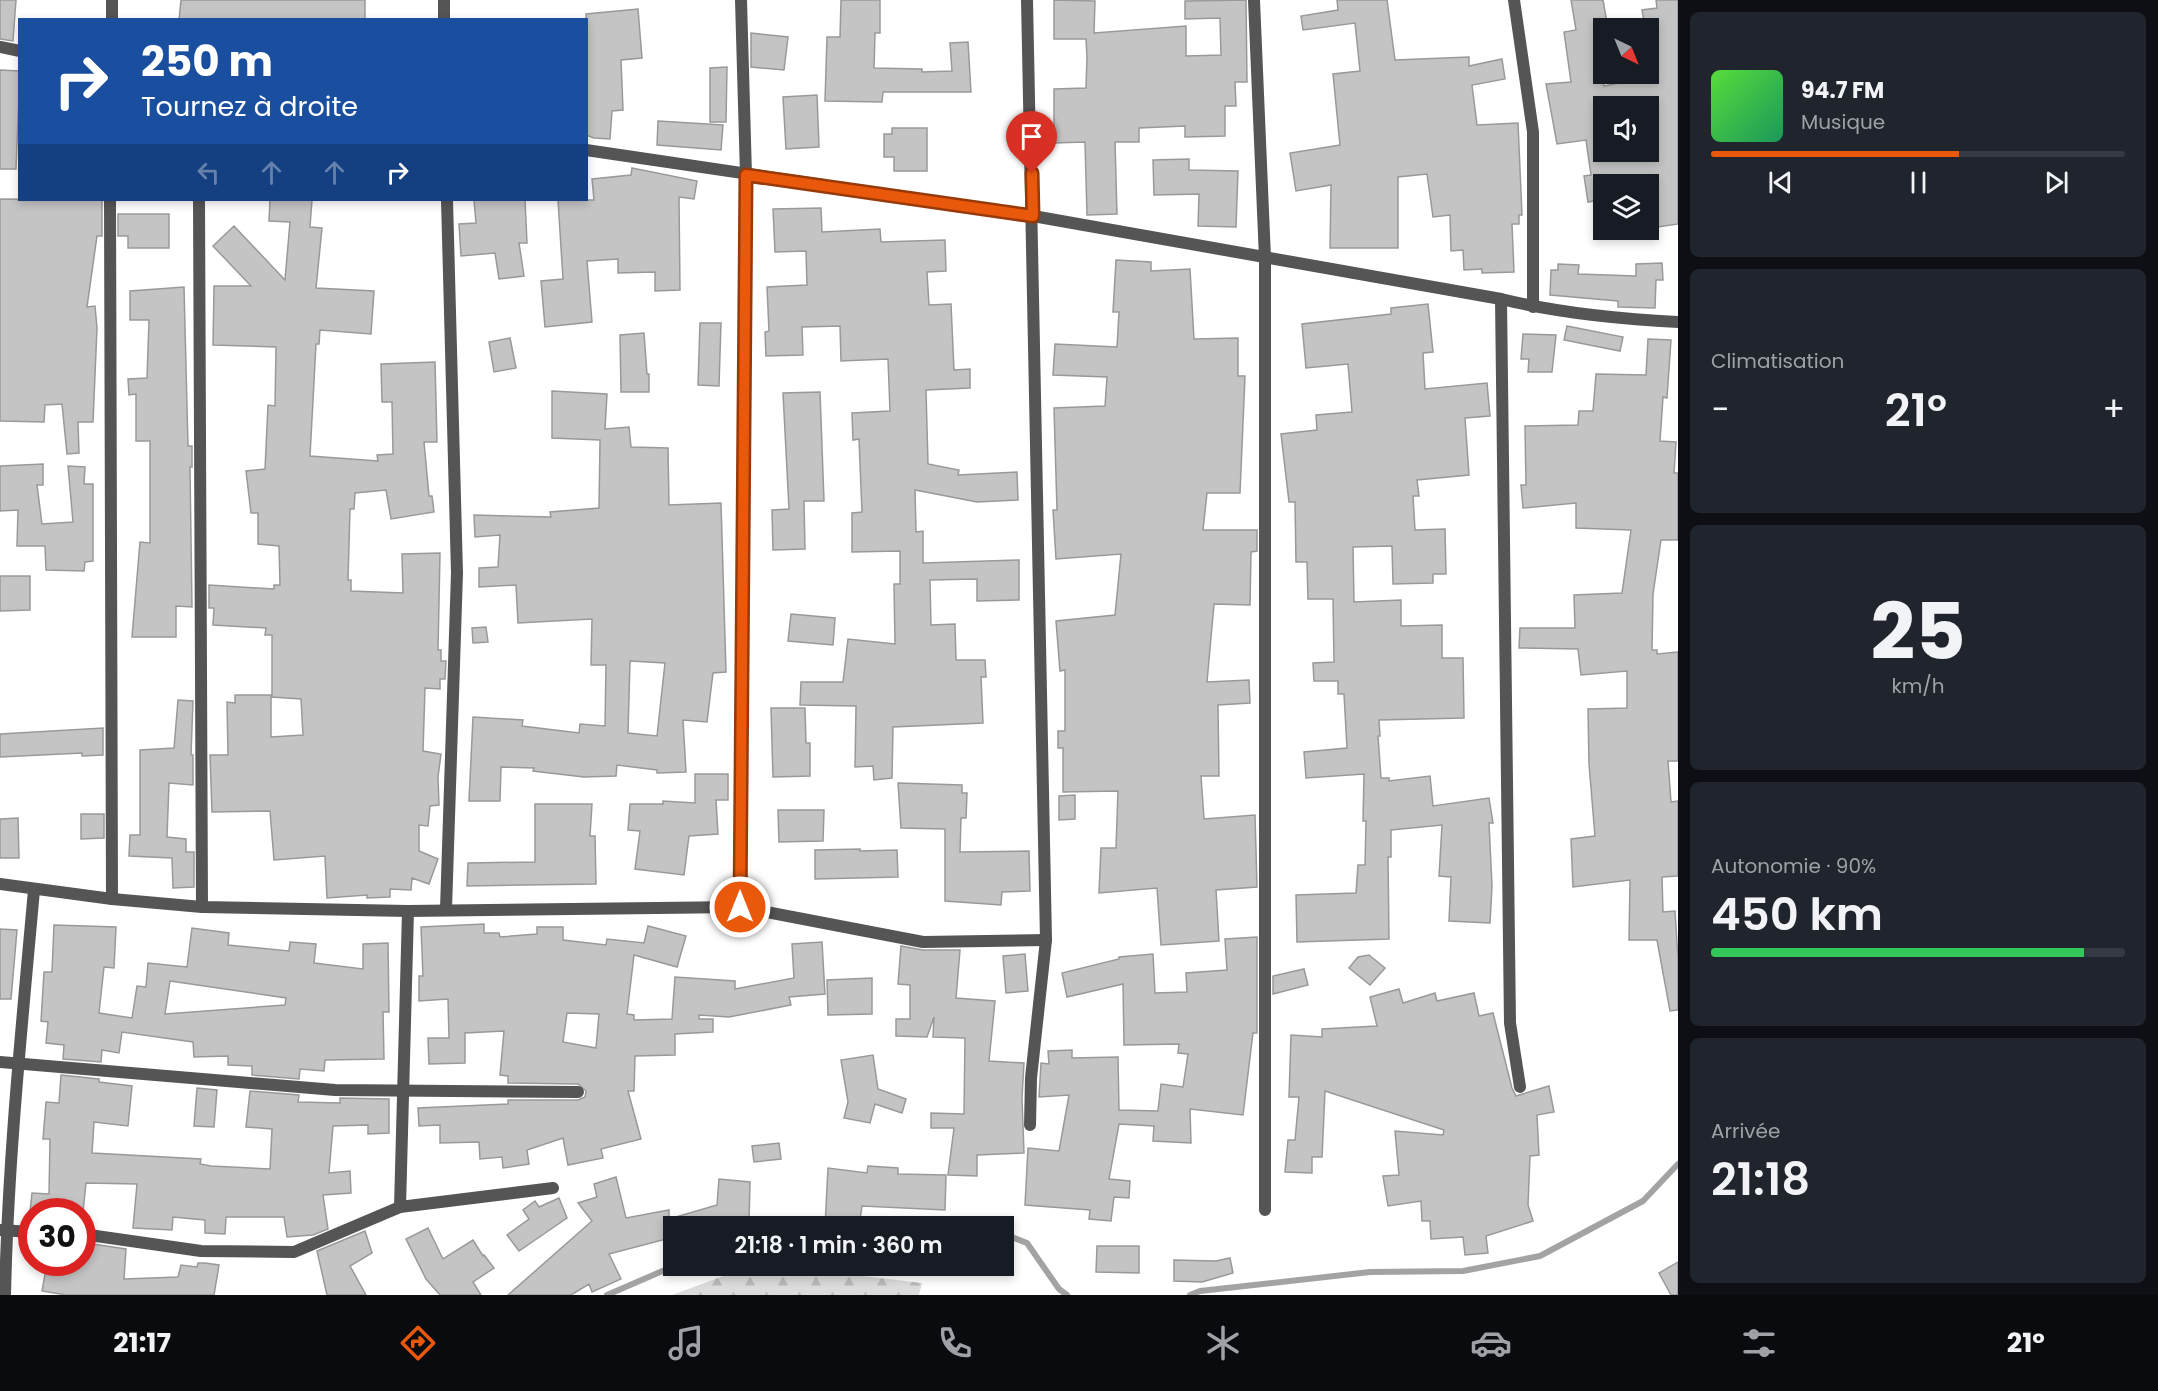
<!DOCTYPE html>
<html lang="fr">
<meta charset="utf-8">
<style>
:root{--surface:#171b24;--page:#20242c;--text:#f1f3f6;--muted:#9ea1a6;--line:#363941;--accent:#ea580c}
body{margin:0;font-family:Poppins,sans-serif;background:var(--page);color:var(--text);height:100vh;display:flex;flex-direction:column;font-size:22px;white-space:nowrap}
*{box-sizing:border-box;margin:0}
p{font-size:20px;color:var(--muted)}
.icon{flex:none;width:33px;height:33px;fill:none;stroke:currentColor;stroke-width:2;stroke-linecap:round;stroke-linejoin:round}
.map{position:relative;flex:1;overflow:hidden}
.details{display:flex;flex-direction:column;gap:12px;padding:12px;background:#0d0f14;width:480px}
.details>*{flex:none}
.banner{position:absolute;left:18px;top:18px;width:570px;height:183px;border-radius:0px;box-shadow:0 3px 9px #0003;background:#1a4fa0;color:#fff;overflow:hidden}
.needle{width:39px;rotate:137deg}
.controls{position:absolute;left:1593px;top:18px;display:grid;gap:12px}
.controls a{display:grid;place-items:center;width:66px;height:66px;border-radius:0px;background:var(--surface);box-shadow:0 3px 9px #0003;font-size:30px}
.speed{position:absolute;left:18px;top:1198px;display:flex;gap:12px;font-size:30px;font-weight:700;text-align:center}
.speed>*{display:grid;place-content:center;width:78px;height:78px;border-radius:50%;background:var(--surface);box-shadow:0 3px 9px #0003;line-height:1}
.speed .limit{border:9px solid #d22;background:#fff;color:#111}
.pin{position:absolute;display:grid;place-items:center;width:51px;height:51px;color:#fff;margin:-62px -26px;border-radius:50% 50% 50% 0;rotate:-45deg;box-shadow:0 0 6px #0007}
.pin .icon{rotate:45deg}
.me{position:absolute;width:66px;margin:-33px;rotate:0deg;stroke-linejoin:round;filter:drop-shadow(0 0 4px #0008)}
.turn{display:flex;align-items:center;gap:21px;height:126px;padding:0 24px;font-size:27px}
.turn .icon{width:78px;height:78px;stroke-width:2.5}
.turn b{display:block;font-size:42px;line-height:51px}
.lanes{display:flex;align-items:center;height:57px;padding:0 24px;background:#0003;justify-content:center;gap:30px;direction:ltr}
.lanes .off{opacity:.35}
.big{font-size:45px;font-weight:600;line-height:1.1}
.details .widget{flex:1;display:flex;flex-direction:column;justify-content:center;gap:9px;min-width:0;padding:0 21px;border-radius:9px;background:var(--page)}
.details .dial{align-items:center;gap:0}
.dial b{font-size:78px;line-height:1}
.song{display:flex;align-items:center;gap:18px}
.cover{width:72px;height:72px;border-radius:9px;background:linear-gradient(135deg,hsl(110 70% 55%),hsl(150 70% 35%))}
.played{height:6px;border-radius:3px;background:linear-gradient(90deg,var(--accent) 60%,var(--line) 60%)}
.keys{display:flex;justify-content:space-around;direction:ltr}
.heat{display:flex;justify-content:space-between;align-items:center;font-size:33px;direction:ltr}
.charge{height:9px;border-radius:4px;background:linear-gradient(90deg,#34c759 90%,var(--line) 0)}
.trip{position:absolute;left:663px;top:1216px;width:351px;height:60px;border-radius:0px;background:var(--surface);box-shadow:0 3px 9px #0003;font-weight:600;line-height:60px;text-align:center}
.dock{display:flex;height:96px;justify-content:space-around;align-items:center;background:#090b0e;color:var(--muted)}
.dock .icon{width:42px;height:42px}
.dock .selected{color:var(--accent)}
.dock b{font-size:27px;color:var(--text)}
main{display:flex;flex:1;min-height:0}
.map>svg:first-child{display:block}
</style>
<main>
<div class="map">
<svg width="1678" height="1295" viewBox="0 0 1678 1295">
<defs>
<pattern id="forest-firs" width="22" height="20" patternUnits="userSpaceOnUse" patternTransform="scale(1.5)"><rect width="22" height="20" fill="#dcdcdc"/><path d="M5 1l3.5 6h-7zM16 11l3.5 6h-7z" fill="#bbb"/></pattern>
</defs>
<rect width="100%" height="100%" fill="#fff"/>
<path fill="url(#forest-firs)" d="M737,1271L829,1272L922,1283L919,1295H672Z"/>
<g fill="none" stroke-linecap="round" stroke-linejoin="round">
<g stroke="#a3a3a3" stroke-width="6">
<path d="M952,1227L980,1224L987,1227"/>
<path d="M1004,1234L1027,1243L1059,1289L1067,1295"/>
<path d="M607,1295L674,1266"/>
<path d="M1190,1295L1200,1291L1370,1272L1463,1271L1540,1256L1643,1201L1678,1164"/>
</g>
</g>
<g fill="#c4c4c4" stroke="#999" stroke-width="1.5" fill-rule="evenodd">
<path d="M0,0H16L13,41L0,39Z"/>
<path d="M181,0H365V20H179Z"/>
<path d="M841,0H880V33H875L874,68L922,69V72L952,71L950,43L968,42L971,92H883L882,102L825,101L827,37H840Z"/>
<path d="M1054,0L1095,1L1094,33L1186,26V56L1221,55L1220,18L1185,19V1L1246,0L1247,82H1235L1236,106H1225V136L1185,137V126L1139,128V142H1115L1117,214L1087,215L1085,142L1054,143V89L1086,88L1087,57L1086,39H1054Z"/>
<path d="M1337,0H1387L1395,60L1469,57V66L1502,59L1505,79L1472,85L1477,125L1518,123L1522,215H1519V224H1512L1514,272L1482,273V269L1464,270L1463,250L1451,251L1450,215L1433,217L1427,174L1398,177V248H1330L1331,185L1296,191L1290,153L1340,145L1333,74L1360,71L1355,23L1303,30L1301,16L1338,10Z"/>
<path d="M1571,0H1603L1608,28H1604V53L1598,54L1604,86L1632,80L1631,74H1648V28H1645L1642,10L1657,8L1656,0H1678V224L1658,227L1654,192L1648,194V184H1604V199L1588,202L1584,176L1591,175L1586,140L1557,144L1546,84L1571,82L1564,32L1576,30ZM1604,106H1648V152H1604Z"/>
<path d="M638,9L642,58L621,60L623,110L612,111L610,139L594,138L586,135V14Z"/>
<path d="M751,33L788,37L784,70L751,67Z"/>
<path d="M727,67L726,122H710V68Z"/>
<path d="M0,70L20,71L16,169H0Z"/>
<path d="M817,95L819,147L786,149L783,97Z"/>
<path d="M658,121L723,125L721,150L657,145Z"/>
<path d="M892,128H927V171H894V157H884V134H892Z"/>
<path d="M1189,159V170L1238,171L1236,227L1198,226L1199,194L1154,195L1153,160Z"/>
<path d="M632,168L697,181L694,199L679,197L680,290L655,291V272L618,273V259L587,261L592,322L545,327L541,281L563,279L558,200H594L592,179L631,175Z"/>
<path d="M0,199L102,200V236H97L87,307L95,306L97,328L93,422H78L79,453L67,454L62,404L45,405L44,422L0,421Z"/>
<path d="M270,200H312L310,227L322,228L316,288L374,291L371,334L320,330L319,344H316L310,456L378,461L377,455L393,454L392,402H382L381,364L435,362L437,442H424L429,496H432L434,512L391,519L386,490L355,493L354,509H350L348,580H351V591L403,593L402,554L440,553L438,650H441V661H446L445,679H440V689L425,688L423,751L441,754L438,777L439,805L430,806L428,826L419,825V851L438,859L429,884L412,878L411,890L390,889V897L367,898V895L327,898L325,856L274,860L270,811L212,812L210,755H228L227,702L235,703V695H271V737L303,735L301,699L272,697V635H265L266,628L213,625L214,608H209V585L274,589V585H280L279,546L258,544V513H251L246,471L265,469L268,405L275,406L276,347L213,345L214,286H251L213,246L234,226L285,280L290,222L269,221Z"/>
<path d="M474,200H525L527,243H519L524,276L499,279L495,253L461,256L459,224L476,223Z"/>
<path d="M821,208L822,232L880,229L881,242L945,240L946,271L927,272L929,305L951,304L954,370L970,369V388L926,390L928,464L959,470L958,475L1017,472L1018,500L977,502L915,490L916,532L923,531V563L1019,560V600L977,601V579L930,580L931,625L955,624L956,660H985L986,677H981L983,723L893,727L892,778L874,780L873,766L855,767L856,706L800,705L801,682H843L848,639L895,644L894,584H900V551L852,552V513L862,512L859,439L853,440L852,413L890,411L888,359L841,361L840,326L802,327L803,355L766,356L765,332L769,331L767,287L807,285L806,251L775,252L773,209Z"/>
<path d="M118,214H169V248H128V236H118Z"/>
<path d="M1116,260L1151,262V271L1190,269L1194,339L1238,338V376H1245L1240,493H1207L1203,530H1257V551L1251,552L1250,605L1214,604L1207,682L1249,680L1250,703L1218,705L1219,776H1201L1204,819L1255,815L1257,887L1216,890L1219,941L1161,945L1157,888L1099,893L1101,848H1116L1118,791L1063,792V748H1058V731H1065V670L1060,671L1056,621L1115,615L1121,554L1056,559L1053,510H1057L1054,408L1105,406L1107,377L1053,375L1055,344L1117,347L1119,312H1113Z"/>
<path d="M1662,263L1663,280H1656L1655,308L1618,307V301L1550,295L1551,270H1558V264L1579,265L1578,274L1636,276V264Z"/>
<path d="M184,287L188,446H192V467H190L192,607L176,606V637H132L140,542L150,543V441H136V394L129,395L128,379L147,378L149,320H130V291Z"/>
<path d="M1428,304L1433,352L1423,353L1425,389L1487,383L1490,416L1465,418L1469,475L1417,480L1419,496H1413L1415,530L1445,529L1446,574H1433V583L1393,584L1392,546L1353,547L1354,602L1401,600V626L1442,625V658H1463L1464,718L1379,720L1380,736H1378L1381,778H1389V781L1430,776L1433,806L1489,798L1493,823H1489L1492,886L1490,923L1449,921L1451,877L1439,876L1442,825L1391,830V857H1388L1389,939L1297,942L1296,895L1356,893L1358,865H1365L1366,821H1363L1364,774L1306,778L1304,752L1347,748L1344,694H1338V681H1314L1313,663L1334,662L1333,599H1308L1307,562H1296L1295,502H1289L1281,434L1317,430L1316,415L1352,412L1348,364L1306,368L1302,324L1391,314V308Z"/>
<path d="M700,323H721L719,386L698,385Z"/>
<path d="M1567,326L1623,337L1620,351L1564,340Z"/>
<path d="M644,333L647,374H649V392H621L620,335Z"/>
<path d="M1523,334L1556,335L1552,372H1528L1529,359H1521Z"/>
<path d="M510,338L516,368L494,372L489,342Z"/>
<path d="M1648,339L1671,340L1667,398L1663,397L1660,441L1676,442L1674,473H1678V540H1661L1653,594L1652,650H1657V654L1678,652V761H1668L1671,802L1678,801V876L1662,877L1663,912L1675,911L1678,958V1010L1670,1011L1657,940H1629L1630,880L1573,887L1571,839L1595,836L1589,764L1588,709L1627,708V671L1581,675L1578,649L1519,648L1520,628H1575L1574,595L1622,593L1631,530L1576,528V503L1523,508L1521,485H1526L1525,426L1578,425L1579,411H1593L1596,374L1646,375Z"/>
<path d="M552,391L607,394L605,429L629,427L631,447L668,448L669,505L721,503L726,672L713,673L707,722L683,720L686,772L657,773V770L617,765L616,776L584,777L533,771L534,768L501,767L500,801H469L473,717L523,720L522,726L579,733L580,724L605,726L606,665H591L592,619L518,623L516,585L479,587V568L498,567L500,535L475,537L474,515L551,517L550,512L599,508L600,440L552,438ZM630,661L665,663L657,736L628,733Z"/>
<path d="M820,392L824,501H804L805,549L773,550L772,510L789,509L783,393Z"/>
<path d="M43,464V485H37L42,524L73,522L68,466L85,467L84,484H93V561L85,562L84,571L46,570L45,546H17L18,510L0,511V466Z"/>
<path d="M0,576H30V610L0,611Z"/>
<path d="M791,614L835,618L833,645L788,641Z"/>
<path d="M486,627L488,642L473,643L472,628Z"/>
<path d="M178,700L193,701L191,755H193V785L169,783L167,837L186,839V852H194V887L173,888L172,858L129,856L130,835H140V750L174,748Z"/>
<path d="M771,708H805L806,743H810V776L773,777Z"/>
<path d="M103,728V755L82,756V753L0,757V734Z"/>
<path d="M695,774H728V800H716L718,834L689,836L684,875L635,869L640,831L628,830L630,804H663V801L695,803Z"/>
<path d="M898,783L962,785V793H967L966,818H961L960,852L1029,851L1030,891L1002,892L1001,905L945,901V829L901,828Z"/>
<path d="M1075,795V819L1059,820V796Z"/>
<path d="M535,804H592L590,836H595L596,884L467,886L468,863L535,862Z"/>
<path d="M778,810H824L823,841L779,842Z"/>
<path d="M81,814H104V838L81,839Z"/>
<path d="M18,818L19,858H0V819Z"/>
<path d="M860,849V851L897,850L898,877L815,879V850Z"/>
<path d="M484,924V933H499L500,937L537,934V927H563V940L606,945L607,939L644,943L648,926L686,936L677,967L634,955L627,1014L634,1015V1020L672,1019L675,977L735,981V989L794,978L792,944L822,942L825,994L789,997L791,1005L729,1017L699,1015V1019H713V1032L675,1034V1055L635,1056L634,1091H628L641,1139L601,1149L603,1158L568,1165L563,1138L527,1150L529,1164L503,1168L502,1157L480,1159L479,1142L440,1143V1125L419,1126L418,1108L508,1104V1100H578L585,1097L586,1091L578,1084L508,1083V1076L500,1075L504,1031L465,1033V1063L429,1064L428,1038H449L448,999L419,1001V976H423L421,927ZM567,1013L599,1014L596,1048L563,1042Z"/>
<path d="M54,925L116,927L114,968L104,967L99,1013L132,1018L137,986L146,987L148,963L187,967L192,928L229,933L228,945L289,951L290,942L316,944L314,963L363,969V944L388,943L389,1012H383L384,1059L325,1060L324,1071L300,1069L299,1079L252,1075V1066L228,1065V1056L194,1057L193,1042L122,1032L119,1053L102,1050L101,1062L63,1059L64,1045L46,1043L48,1022L41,1021L44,972H52ZM170,981L286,998L285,1005L165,1014Z"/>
<path d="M0,929L17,930L11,999H0Z"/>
<path d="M1257,937V1033H1253L1243,1115L1190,1109L1191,1143L1153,1141L1154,1126L1119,1124L1109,1179L1130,1181L1129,1198L1114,1197L1111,1221L1089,1219L1090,1210L1025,1205L1028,1148L1059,1151L1069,1095L1039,1097L1041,1063L1049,1064L1048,1051L1072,1050V1058L1118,1057L1119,1110L1158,1111L1161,1084L1183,1087L1188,1054L1178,1053L1179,1044L1124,1045L1123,984L1067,997L1062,973L1119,959V957L1153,954L1155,993L1187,992L1186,973L1227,970L1225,939Z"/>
<path d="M901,946L923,950H960L956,998L995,1001L989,1061L1024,1063L1022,1098L1024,1153L977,1155V1176L948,1175L954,1128H931V1113L964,1114L965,1038L933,1037L934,1017L927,1037L896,1036V1019H910V985L898,984Z"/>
<path d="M1025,954L1028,991L1006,993L1003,956Z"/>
<path d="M1369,955L1385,968L1370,985L1349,968L1358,957Z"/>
<path d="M1304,969L1308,985L1273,994V976Z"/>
<path d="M872,978V1014L828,1015L827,980Z"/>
<path d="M1399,989L1403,1003L1435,993L1437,1001L1474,993L1479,1016L1493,1013L1512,1088L1516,1096L1549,1086L1554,1112L1537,1115L1539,1155L1530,1156L1528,1205L1533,1221L1486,1236L1488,1253L1465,1255L1463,1237L1431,1239L1430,1221H1422L1421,1201L1388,1206L1383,1176L1399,1175L1395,1131L1443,1135L1444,1130L1325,1091L1322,1157H1312V1173L1285,1172L1288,1140H1295L1299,1097H1289L1291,1035L1322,1037V1029L1377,1026L1370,997Z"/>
<path d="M873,1055L878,1089L906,1099L902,1113L875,1104L870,1123L844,1118L848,1102L841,1060Z"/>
<path d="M61,1075L99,1079V1082L132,1086L128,1126L94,1122L92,1153L201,1159L200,1164L211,1166L270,1169L272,1129L246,1127L250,1091L299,1095L298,1102L340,1103V1098L389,1099V1133L368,1134V1125L333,1126L329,1173L350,1171L351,1193L323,1195L328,1229L313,1235L287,1237L284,1217H226L225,1234L205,1233V1220L173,1217L172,1230L133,1228L137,1184L86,1183L83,1212H30L32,1193L49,1194L50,1139H43L46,1102L59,1103Z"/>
<path d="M197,1088L217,1090L214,1127L194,1126Z"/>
<path d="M779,1143L781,1159L754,1162L752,1146Z"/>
<path d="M868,1166L898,1168V1174L946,1175L945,1210L862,1206L859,1227H825L828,1168L867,1173Z"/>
<path d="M616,1177L626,1218L669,1210V1219L717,1205L719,1179L750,1182L749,1223L720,1227H674V1237L609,1254L621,1279L592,1292L589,1284L571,1295H508L592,1221L578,1203L597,1197L594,1184Z"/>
<path d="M559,1198L567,1218L519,1251L507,1235L529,1219L523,1210L535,1201L539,1207Z"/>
<path d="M428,1228L443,1259L473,1240L483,1256L484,1255L494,1268L473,1282L481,1295H440L426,1279L406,1239Z"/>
<path d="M365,1231L372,1253L350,1266L366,1295H327L317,1251Z"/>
<path d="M86,1243L126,1249L124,1279L178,1277L181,1265L197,1267L198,1263H205L219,1265L214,1295H66L42,1291L47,1263H82Z"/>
<path d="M1097,1246H1139V1273L1096,1272Z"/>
<path d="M1230,1258L1233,1273L1202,1282L1174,1281V1260L1216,1261Z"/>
<path d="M1678,1262V1295H1671L1659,1273Z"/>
</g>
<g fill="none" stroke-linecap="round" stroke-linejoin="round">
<g stroke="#555" stroke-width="12">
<path d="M444,0V20"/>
<path d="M1027,0L1046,940L1031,1078L1030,1125"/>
<path d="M1254,0L1265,258V1210"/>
<path d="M1514,0L1533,132V307"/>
<path d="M112,20V0"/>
<path d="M0,47L20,51"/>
<path d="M586,150L1033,216L1501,299C1559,313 1618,319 1678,322"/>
<path d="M110,200L112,899"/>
<path d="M199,200L202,907"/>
<path d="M1501,299L1510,1023L1520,1087"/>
<path d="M0,884L112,899L202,907L408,911L740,907L923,942L1046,940"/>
<path d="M740,907L746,175L741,0"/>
<path d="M446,909L457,573L447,200"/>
<path d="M0,1062L335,1090L578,1092"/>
<path d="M400,1207L408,911"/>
<path d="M0,1230L32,1232"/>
<path d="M82,1234L201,1251L294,1252L400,1207L553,1188"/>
<path d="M5,1295C8,1160 22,1024 34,890"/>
</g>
</g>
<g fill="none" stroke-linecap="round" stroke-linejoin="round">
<defs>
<path id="route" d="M740,907L746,175L1033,216L1032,173"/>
</defs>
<use href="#route" stroke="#983908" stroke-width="15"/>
<use href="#route" stroke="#ea580c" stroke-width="10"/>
</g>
</svg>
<div class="controls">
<a><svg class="needle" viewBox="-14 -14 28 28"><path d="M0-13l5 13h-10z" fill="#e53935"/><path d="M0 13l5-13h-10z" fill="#9ea1a6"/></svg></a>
<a><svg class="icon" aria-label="sound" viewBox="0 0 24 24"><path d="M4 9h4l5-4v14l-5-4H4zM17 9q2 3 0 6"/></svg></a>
<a><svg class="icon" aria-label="layers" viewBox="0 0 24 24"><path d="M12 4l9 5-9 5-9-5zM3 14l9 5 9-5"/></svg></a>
</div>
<div class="speed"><div class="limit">30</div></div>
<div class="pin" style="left:1032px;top:173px;background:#d93025"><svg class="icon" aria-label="arrive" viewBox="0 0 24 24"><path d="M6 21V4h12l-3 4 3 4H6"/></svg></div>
<svg class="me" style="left:740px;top:907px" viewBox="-20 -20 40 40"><circle r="17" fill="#ea580c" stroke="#fff" stroke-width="3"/><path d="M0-11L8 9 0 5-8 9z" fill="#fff"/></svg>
<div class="trip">21:18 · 1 min · 360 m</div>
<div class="banner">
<div class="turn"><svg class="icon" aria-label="right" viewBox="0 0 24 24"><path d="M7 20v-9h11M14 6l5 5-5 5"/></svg><div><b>250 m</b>Tournez à droite</div></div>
<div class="lanes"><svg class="icon off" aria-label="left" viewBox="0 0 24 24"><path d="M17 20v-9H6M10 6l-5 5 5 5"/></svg><svg class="icon off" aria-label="ahead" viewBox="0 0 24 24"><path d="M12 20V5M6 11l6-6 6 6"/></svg><svg class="icon off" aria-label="ahead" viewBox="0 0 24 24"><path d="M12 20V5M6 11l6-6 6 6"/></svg><svg class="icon" aria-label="right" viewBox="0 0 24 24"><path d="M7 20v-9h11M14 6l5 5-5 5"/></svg></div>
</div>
</div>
<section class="details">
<div class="widget">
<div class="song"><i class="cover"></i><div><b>94.7 FM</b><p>Musique</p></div></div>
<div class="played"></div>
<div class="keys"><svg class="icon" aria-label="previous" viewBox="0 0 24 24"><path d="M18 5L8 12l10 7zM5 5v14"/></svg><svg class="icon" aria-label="pause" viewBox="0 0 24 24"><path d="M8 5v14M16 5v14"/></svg><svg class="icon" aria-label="next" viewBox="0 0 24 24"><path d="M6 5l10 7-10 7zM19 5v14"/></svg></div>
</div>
<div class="widget"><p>Climatisation</p>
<div class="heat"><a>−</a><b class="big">21°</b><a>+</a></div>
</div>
<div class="widget dial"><b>25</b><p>km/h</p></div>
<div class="widget"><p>Autonomie · 90%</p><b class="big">450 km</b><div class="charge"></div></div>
<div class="widget"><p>Arrivée</p><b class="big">21:18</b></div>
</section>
</main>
<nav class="dock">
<b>21:17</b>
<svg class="icon selected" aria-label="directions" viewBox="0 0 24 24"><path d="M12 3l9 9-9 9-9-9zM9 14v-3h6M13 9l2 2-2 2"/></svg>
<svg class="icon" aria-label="music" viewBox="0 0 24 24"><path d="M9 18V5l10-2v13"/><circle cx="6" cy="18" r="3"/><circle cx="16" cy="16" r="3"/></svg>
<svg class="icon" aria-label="phone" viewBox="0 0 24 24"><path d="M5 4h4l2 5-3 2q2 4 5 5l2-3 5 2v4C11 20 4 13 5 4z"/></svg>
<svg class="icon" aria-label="climate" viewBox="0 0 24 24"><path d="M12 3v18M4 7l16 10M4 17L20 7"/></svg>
<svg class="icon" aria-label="car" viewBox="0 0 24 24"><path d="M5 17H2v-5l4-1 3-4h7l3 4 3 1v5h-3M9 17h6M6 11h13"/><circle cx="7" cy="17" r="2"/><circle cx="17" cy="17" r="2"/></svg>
<svg class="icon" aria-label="filters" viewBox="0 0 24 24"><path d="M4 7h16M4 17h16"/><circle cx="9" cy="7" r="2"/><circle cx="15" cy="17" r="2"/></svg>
<b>21°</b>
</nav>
